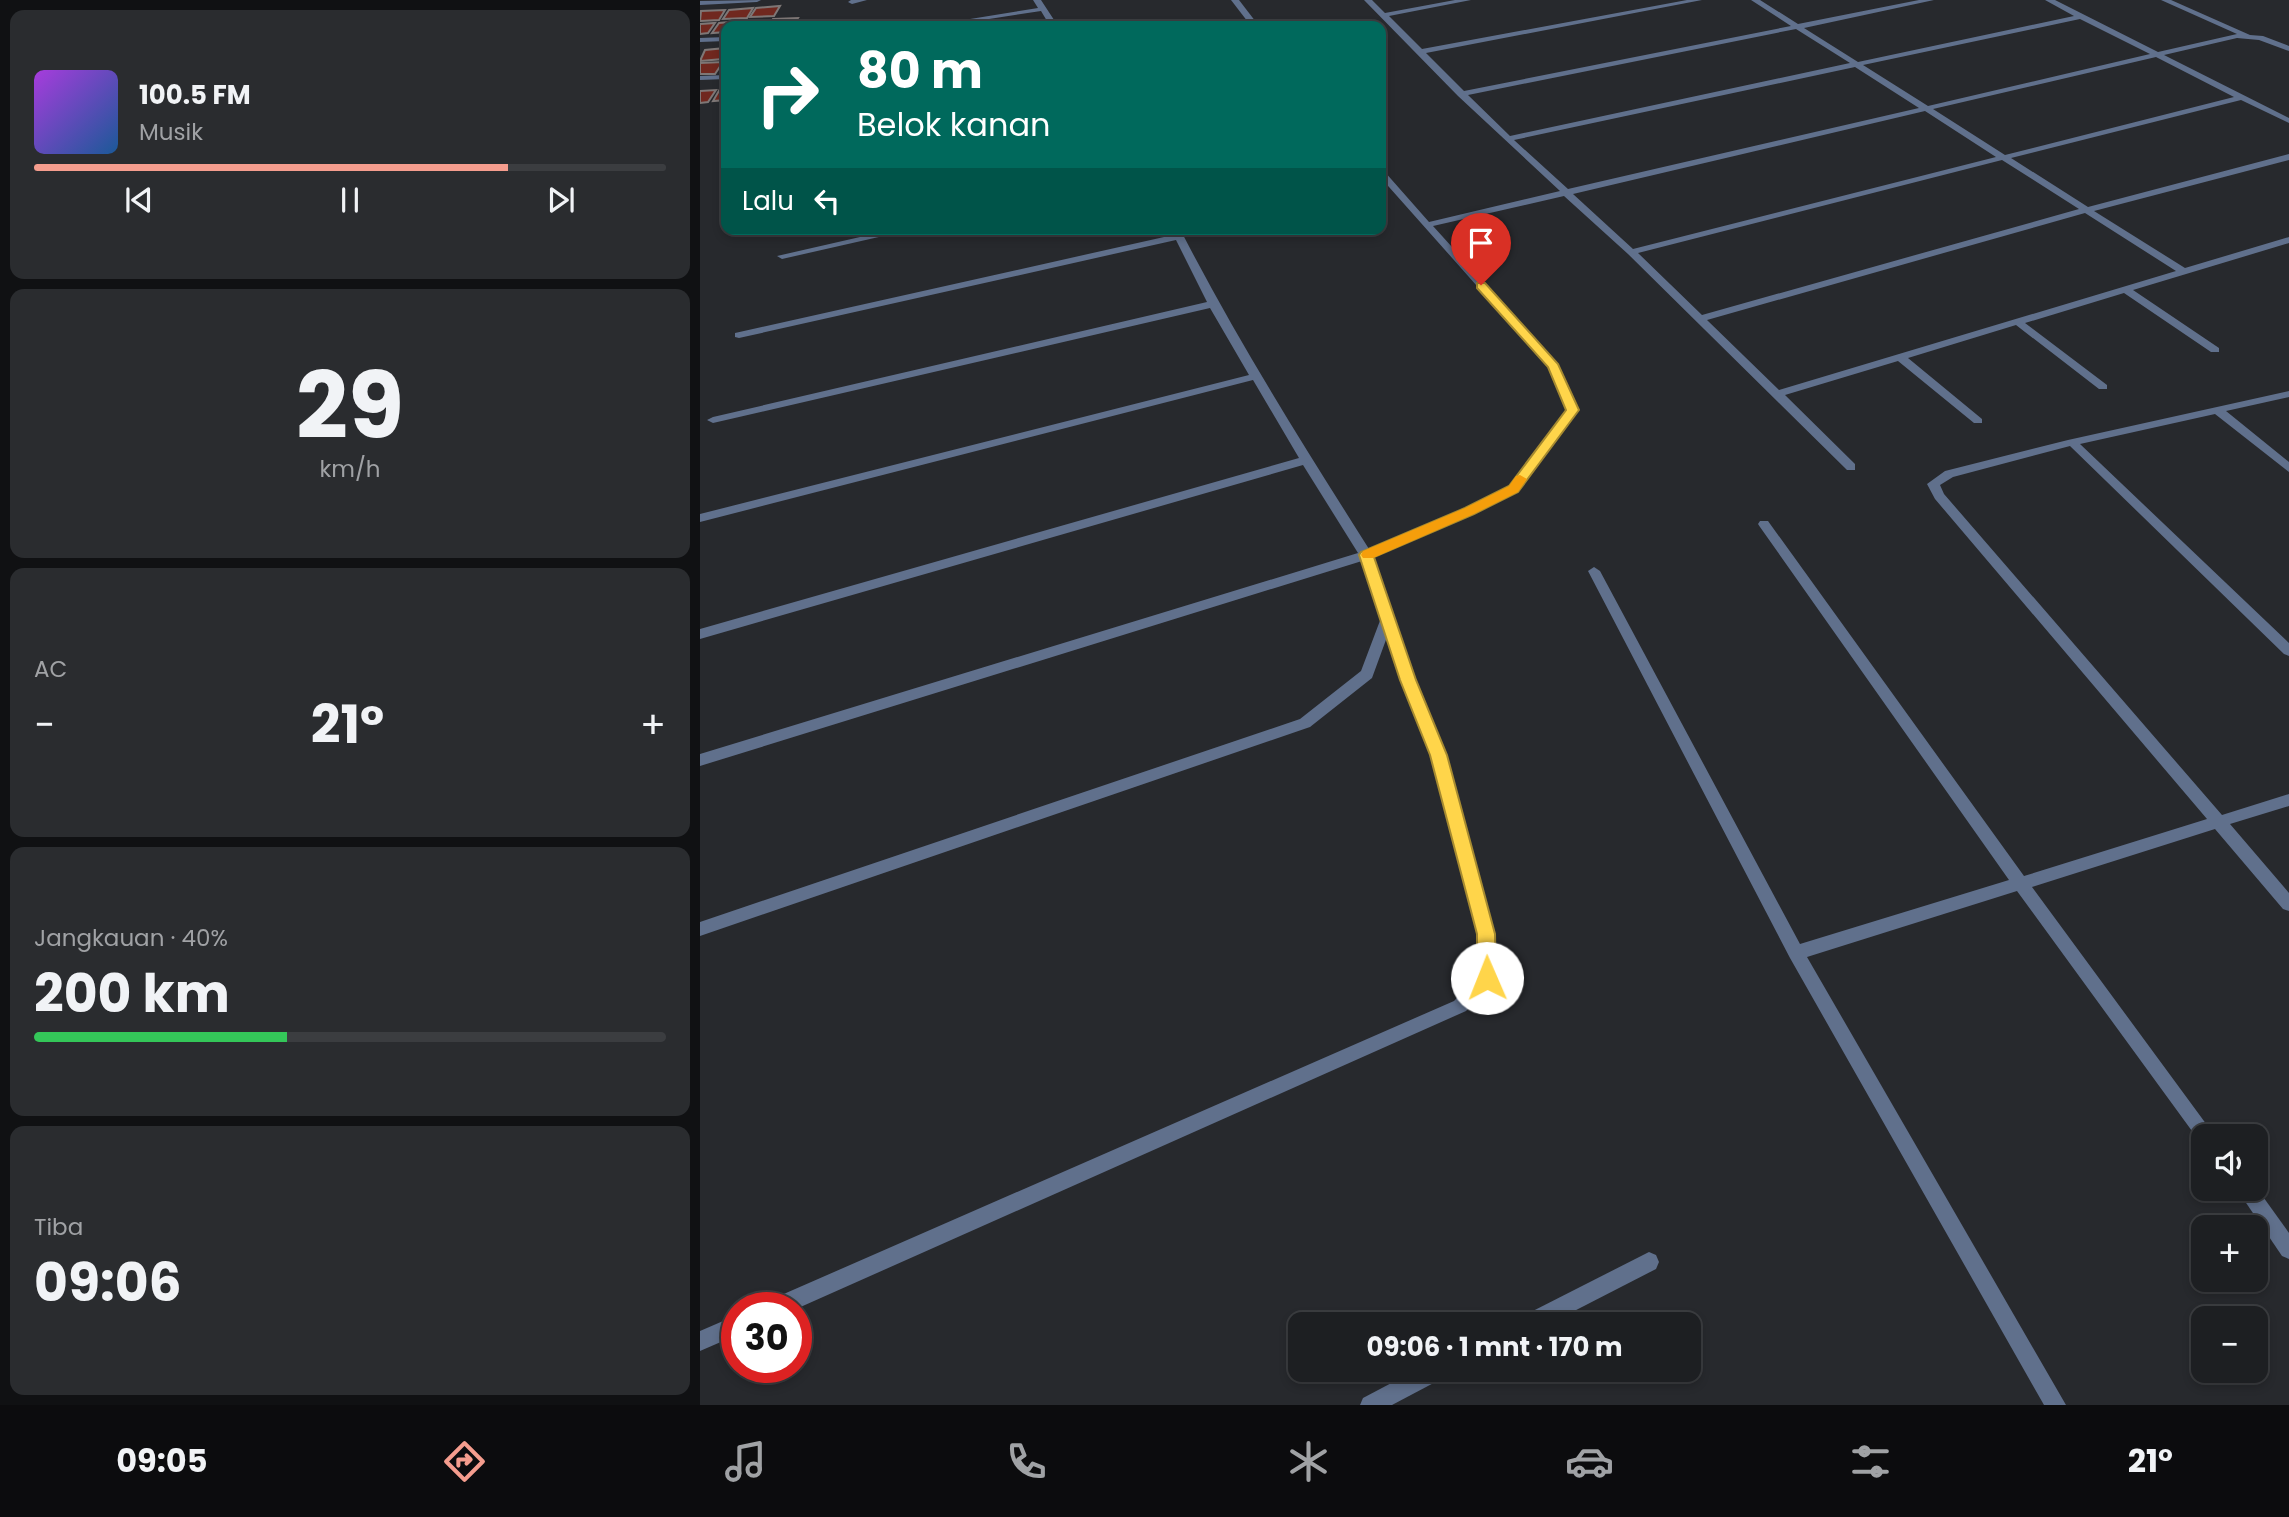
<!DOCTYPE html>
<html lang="id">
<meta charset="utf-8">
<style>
:root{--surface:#1d1f22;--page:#2a2c2f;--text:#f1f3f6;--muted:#a0a2a5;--line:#3b3d40;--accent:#f59d8e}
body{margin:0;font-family:Poppins,sans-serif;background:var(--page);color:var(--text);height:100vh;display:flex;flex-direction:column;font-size:26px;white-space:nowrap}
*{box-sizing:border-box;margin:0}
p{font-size:23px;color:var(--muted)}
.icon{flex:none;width:38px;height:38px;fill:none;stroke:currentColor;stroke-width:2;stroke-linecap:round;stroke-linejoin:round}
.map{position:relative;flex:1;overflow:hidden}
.panel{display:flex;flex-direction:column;gap:10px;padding:10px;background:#101113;width:700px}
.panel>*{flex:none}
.hud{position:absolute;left:21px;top:21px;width:665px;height:214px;border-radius:14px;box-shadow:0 4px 10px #0003,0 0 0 2px var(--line);background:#00695c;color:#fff;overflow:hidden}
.buttons{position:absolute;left:1491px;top:1124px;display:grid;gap:14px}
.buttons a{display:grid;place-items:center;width:77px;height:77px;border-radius:14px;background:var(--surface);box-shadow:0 4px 10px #0003,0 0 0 2px var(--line);font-size:35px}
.speed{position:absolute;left:21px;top:1292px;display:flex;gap:14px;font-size:35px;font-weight:700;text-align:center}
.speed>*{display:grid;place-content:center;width:91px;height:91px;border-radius:50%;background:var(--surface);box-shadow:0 4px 10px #0003,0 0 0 2px var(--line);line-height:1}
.speed .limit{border:10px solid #d22;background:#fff;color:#111}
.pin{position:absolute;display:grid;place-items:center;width:60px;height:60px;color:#fff;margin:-72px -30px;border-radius:50% 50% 50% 0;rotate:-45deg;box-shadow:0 0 7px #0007}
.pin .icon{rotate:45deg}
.me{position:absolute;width:77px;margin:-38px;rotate:359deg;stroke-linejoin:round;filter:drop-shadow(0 0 5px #0008)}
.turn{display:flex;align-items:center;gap:24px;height:147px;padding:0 21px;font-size:32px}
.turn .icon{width:91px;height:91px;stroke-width:2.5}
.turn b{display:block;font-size:49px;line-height:60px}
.then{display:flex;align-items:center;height:66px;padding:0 21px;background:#0003;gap:14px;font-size:26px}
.big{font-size:52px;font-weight:700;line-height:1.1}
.panel .widget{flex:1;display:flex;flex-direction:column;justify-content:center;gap:10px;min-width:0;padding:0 24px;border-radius:14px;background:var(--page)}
.panel .dial{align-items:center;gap:0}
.dial b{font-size:91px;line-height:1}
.song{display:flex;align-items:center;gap:21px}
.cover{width:84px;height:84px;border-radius:10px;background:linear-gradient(135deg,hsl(280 70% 55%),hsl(210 70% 35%))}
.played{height:7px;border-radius:4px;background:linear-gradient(90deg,var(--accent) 75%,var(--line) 75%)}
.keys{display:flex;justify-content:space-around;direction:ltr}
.heat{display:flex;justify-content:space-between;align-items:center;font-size:38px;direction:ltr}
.charge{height:10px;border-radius:5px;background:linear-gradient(90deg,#34c759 40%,var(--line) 0)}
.trip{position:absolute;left:588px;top:1312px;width:413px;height:70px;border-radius:14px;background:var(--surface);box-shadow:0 4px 10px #0003,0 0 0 2px var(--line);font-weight:700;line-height:70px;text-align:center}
.menu{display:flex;height:112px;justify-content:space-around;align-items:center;background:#0c0c0e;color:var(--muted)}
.menu .icon{width:49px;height:49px}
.menu .active{color:var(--accent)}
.menu b{font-size:32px;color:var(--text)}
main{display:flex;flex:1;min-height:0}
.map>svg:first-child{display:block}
</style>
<main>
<section class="panel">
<div class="widget">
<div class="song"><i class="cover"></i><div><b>100.5 FM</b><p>Musik</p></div></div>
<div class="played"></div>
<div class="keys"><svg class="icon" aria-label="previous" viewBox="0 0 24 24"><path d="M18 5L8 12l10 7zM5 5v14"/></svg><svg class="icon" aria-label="pause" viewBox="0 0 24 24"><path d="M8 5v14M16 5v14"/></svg><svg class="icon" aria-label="next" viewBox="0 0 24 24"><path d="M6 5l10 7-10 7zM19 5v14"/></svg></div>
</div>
<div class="widget dial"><b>29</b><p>km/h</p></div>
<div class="widget"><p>AC</p>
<div class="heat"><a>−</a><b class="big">21°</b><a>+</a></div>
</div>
<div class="widget"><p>Jangkauan · 40%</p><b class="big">200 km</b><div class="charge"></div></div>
<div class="widget"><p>Tiba</p><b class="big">09:06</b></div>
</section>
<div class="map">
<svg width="1589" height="1405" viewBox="0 0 1589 1405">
<rect width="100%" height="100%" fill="#27292d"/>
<g fill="#70281f" stroke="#7e7776" stroke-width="2">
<path d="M80,6L74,16L50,17L56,8Z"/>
<path d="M53,8L47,18L23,19L29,10Z"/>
<path d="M25,10L19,20L0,21L1,11Z"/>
<path d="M98,18L93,26H69L73,19Z"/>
<path d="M70,20L66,26H43L46,21Z"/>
<path d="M43,21L40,26H26V32L12,33L19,23Z"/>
<path d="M15,23L8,33L0,34V24Z"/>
<path d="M26,48L23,59L0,61L5,50Z"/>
<path d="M23,62L15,74H0V63Z"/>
<path d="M20,89H26V100L13,101Z"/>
<path d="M16,90L8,102L0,103V91Z"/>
</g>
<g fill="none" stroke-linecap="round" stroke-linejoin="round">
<g fill="#60708c" fill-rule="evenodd">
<path d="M61,0L57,2L0,5V1Z"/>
<path d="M151,0H167L152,4L148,2Z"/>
<path d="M333,0H341L358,26H350L341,11L244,26H227L338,8Z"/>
<path d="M531,0H539L559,26H551Z"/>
<path d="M664,0H672L685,13L755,0H771L689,16L722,49L987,0H1002L726,53L764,91L1091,26L1051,0H1060L1098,24L1219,0H1234L1104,28L1158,62L1374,16L1345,0H1355L1458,52L1537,34L1461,0H1471L1550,35L1563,36L1589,46V51L1559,40L1537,38L1464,55L1589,118V123L1541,100L1311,158L1388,207L1589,154V160L1394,211L1485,268L1589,237V243L1433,290L1519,348V352H1511L1424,293L1325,323L1407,385V389H1399L1316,325L1208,358L1282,419V423H1274L1198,361L1085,395L1155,464V470H1147L928,254L864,196L733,226L858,364L879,410L817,492L774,514L673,557L715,680L746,755L794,934L795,978L793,983L766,1011L96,1309L67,1307L70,1300L754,1001L779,975L778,934L732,755L701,680L687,637L672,678L610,727L0,936V922L600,719L661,671L681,618L662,561L0,766V754L658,553L603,465L0,639V629L599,458L553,380L0,522V514L549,375L510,308L13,423L7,420L13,417L507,302L476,240L39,338L35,337V333L473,235L470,229H480C537,340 602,443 669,549L766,508L809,486L867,410L849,367L681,178V170L684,171L729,222L860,191L758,96ZM1380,19L1450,54L1228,106L1163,65ZM1096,29L1150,63L810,136L768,95ZM1456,57L1534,97L1305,155L1233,109ZM1155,67L1219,108L868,189L814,140ZM1225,111L1296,157L933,249L873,194ZM1302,160L1379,209L1002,315L938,253ZM1385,213L1476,271L1079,390L1007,320Z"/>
<path d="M26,37V41L0,42V38Z"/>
<path d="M26,75V79L0,80V76Z"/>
<path d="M195,229H214L82,259L77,256Z"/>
<path d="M1589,391V397L1526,411L1589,462V472L1515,414L1380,444L1589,643V656L1584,654L1370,446L1253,477L1240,485L1244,494L1522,815L1589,794V806L1530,824L1589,893V911L1583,909L1515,829L1332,887L1515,1136H1503V1144L1500,1142L1317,891L1107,957L1366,1405H1344L1090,958L888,571L894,567L900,571L1100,944L1309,880L1060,527L1058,524L1060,521H1068L1324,876L1507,819L1235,499L1227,484L1245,471L1368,440Z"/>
<path d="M1556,1187L1589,1233V1259L1582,1256L1536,1188Z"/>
<path d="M949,1252L956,1255L959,1262L956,1269L847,1325H816L819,1318Z"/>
<path d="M37,1315V1335L0,1351V1331Z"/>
<path d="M716,1370H748L745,1377L692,1405H660L663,1398Z"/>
</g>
</g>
<path fill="#ffd54a" stroke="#a68a30" stroke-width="2" d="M777,283H785L858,364L879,410L818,492L774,514L674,557L716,680L747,755L795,934L796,978L794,984L787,986L780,984L777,978V934L730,755L700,680L659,555L661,552L765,508L809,486L866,410L848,367L777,288Z"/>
<path fill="#f59e0b" d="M820,475L827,479L818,492L774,514L673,558H663L661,555L663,551L765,508L809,486L816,476Z"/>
</svg>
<div class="buttons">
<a><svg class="icon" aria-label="sound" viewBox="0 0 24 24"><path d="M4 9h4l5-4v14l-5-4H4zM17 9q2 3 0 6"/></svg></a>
<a>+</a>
<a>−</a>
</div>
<div class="speed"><div class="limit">30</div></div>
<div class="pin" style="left:781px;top:285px;background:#d93025"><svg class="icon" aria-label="arrive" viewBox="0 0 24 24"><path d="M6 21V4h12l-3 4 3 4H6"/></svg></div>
<svg class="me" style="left:787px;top:978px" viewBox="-20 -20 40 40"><circle r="19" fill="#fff"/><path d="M0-13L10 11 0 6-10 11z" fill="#ffd54a"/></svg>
<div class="trip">09:06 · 1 mnt · 170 m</div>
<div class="hud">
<div class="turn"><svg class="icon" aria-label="right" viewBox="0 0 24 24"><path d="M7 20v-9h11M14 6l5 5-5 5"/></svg><div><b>80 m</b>Belok kanan</div></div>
<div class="then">Lalu<svg class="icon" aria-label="left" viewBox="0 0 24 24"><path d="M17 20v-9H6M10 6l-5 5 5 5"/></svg></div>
</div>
</div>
</main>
<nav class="menu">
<b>09:05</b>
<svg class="icon active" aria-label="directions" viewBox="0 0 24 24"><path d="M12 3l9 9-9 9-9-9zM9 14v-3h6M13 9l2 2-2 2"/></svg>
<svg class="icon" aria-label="music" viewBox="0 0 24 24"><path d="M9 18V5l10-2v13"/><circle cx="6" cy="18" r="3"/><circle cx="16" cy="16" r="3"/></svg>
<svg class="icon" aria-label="phone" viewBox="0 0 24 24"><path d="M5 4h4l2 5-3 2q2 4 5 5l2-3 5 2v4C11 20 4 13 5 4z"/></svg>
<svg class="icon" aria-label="climate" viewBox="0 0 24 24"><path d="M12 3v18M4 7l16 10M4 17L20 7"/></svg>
<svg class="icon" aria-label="car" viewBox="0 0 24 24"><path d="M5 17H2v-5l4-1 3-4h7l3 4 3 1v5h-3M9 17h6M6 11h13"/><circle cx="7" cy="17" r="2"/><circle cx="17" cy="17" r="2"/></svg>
<svg class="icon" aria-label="filters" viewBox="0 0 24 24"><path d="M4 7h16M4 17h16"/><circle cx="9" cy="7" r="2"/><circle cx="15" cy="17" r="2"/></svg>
<b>21°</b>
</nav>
